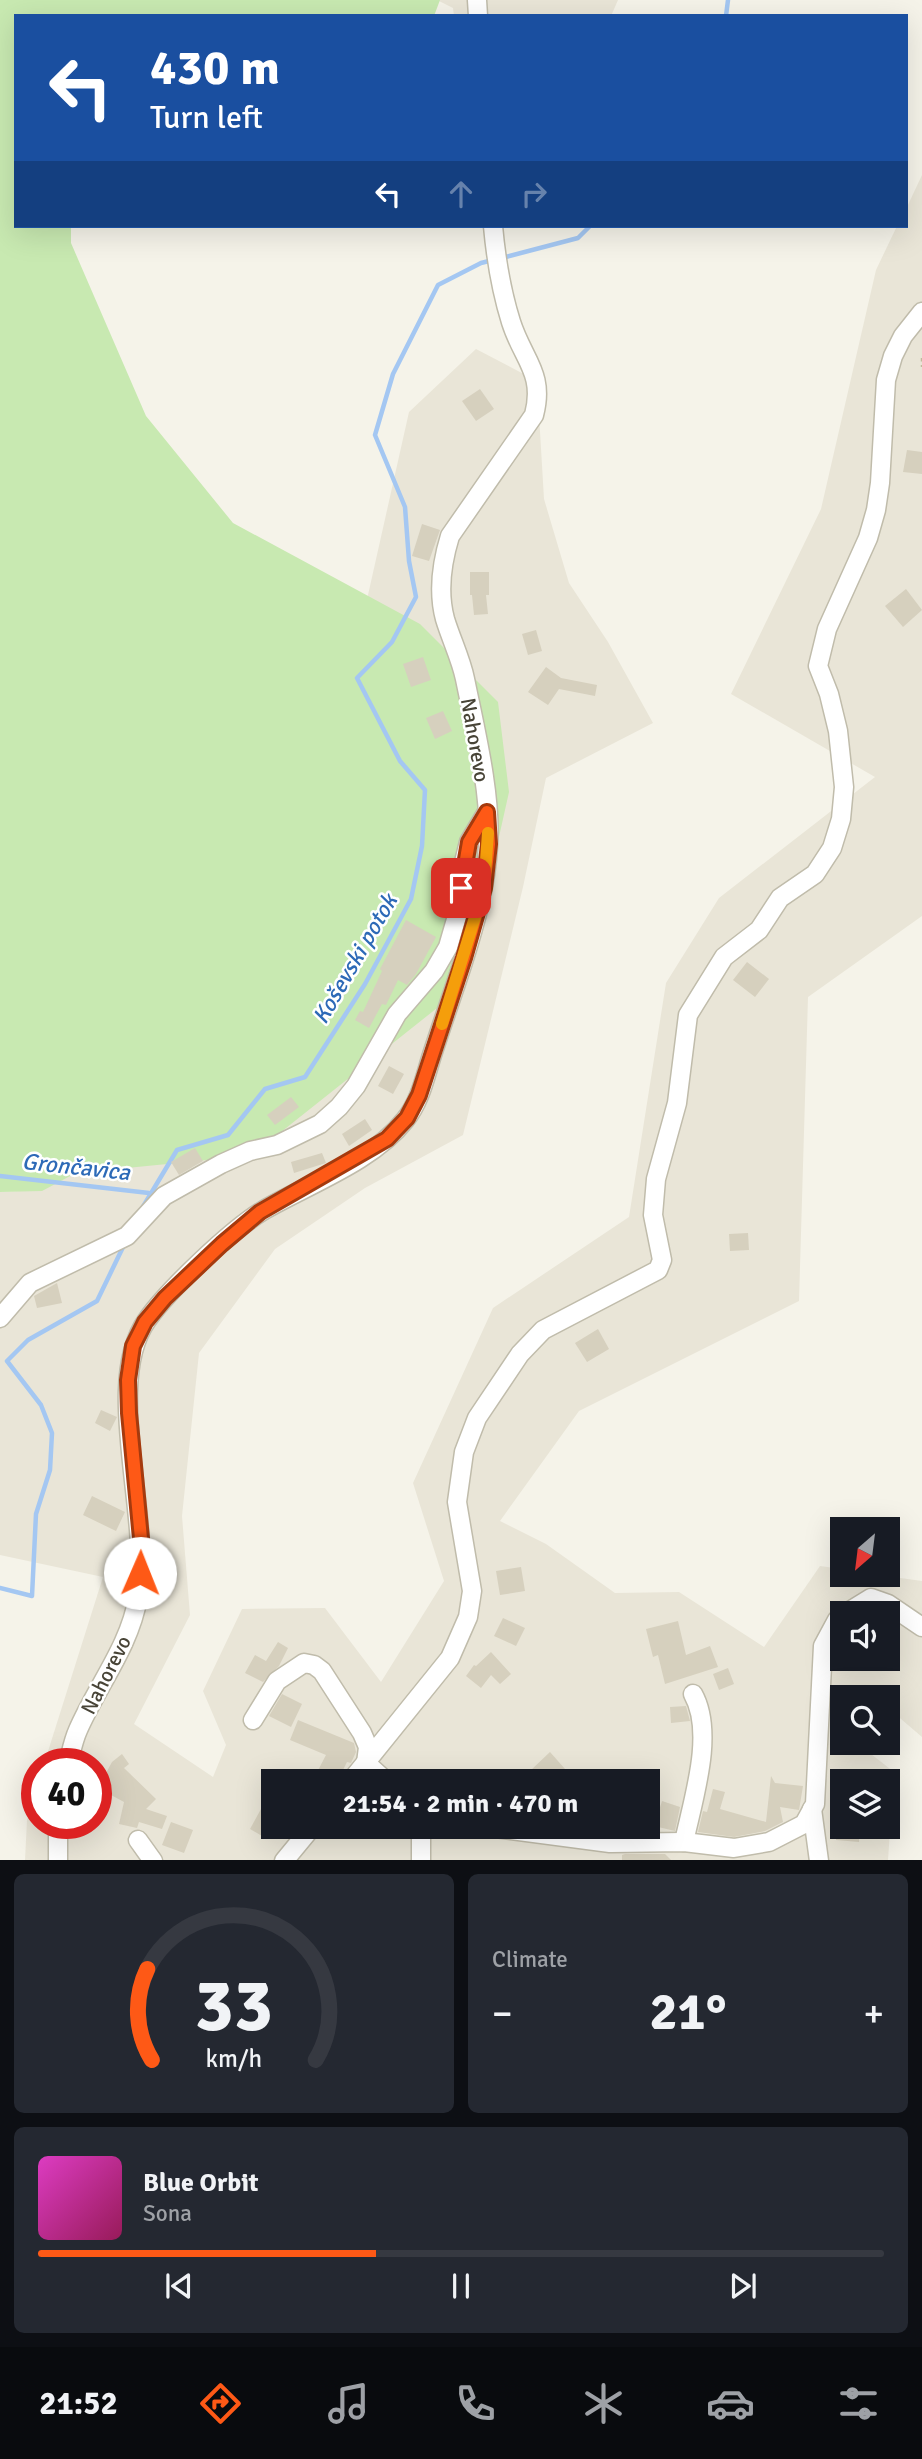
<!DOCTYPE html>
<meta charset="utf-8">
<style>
:root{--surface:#171b24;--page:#242831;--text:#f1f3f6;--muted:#9ea1a6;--line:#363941;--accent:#fe5916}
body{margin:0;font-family:Signika,sans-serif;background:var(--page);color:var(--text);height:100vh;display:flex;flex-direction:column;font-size:26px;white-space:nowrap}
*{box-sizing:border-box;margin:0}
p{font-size:23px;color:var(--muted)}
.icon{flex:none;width:38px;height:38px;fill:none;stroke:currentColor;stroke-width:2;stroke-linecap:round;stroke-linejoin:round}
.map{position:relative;height:1860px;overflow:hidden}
.sheet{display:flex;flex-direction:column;gap:14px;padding:14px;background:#0d0f14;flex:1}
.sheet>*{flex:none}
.hud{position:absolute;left:14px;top:14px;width:894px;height:214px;border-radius:0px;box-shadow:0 7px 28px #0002;background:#1a4fa0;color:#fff;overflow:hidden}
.needle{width:46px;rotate:208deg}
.tools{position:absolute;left:830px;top:1517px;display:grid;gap:14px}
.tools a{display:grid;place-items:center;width:70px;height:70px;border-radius:0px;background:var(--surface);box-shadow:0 7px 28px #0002;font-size:35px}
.speed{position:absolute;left:21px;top:1748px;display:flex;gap:14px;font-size:35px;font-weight:700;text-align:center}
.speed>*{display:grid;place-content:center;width:91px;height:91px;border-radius:50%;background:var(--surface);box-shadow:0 7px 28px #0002;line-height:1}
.speed .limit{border:10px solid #d22;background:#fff;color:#111}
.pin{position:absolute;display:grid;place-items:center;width:60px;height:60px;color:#fff;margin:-30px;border-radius:14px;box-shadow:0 4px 10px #0006}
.me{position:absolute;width:77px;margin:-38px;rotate:1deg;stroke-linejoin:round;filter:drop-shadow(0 0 5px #0008)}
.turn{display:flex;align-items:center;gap:24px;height:147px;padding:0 21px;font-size:32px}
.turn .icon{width:91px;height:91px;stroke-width:2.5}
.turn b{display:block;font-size:49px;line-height:60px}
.lanes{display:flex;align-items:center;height:66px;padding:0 21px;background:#0003;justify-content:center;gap:35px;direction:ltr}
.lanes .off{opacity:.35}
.big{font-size:52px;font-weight:800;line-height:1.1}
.sheet .widget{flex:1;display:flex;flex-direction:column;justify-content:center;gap:10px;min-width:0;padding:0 24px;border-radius:10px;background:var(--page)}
.sheet .dial{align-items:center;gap:0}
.dial svg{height:182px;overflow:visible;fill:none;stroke:var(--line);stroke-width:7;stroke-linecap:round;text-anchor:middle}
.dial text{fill:var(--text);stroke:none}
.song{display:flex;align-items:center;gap:21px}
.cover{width:84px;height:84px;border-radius:10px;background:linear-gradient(135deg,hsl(310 70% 55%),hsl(330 70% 35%))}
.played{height:7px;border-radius:4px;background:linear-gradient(90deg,var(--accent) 40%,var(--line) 40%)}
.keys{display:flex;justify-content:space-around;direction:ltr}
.heat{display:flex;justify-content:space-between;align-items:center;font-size:38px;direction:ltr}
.sheet .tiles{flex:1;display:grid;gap:14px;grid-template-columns:1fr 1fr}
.widget:last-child{grid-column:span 2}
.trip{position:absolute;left:261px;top:1769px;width:399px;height:70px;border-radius:0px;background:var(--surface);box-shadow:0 7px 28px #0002;font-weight:800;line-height:70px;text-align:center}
.tab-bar{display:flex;height:112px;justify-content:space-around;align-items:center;background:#090b0e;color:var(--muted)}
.tab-bar .icon{width:49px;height:49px}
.tab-bar .selected{color:var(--accent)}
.tab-bar b{font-size:32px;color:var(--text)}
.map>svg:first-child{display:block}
</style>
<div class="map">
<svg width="922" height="1861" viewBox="0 0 922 1861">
<rect width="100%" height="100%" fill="#f5f3e9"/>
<g fill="#e9e5d7" fill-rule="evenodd">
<path d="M437,0H618L611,16H454L453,8Z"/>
<path d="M922,175V916L808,997L799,1301L579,1411L500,1521L546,1544L615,1593L679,1592L764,1647L820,1566L842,1569V1575H879L922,1581V1737L887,1707V1698L877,1697L865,1687L863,1697L842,1698V1743H857L894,1772L888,1860H25L27,1820L37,1788V1824H96V1764H44L103,1577L0,1555V1192L42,1190L76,1173L355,653L409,412L476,349L537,381L544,499L569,583L608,642L653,723L546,778L523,887L463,1135L365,1188L275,1249L199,1353L182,1516L190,1615L134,1724L213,1777L226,1745L203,1691L242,1609L325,1608L381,1682L444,1581L413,1483L493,1308L629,1217L666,983L719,898L875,777L731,694L821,509L876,270L897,226H906L907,207ZM842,1614H887V1659H842ZM273,1782H648V1827H273ZM842,1782H887V1827H842Z"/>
</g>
<path fill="#c8e9b1" d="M0,0H440L434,16H16V226H71V243L146,416L233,523L420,624L498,702L509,792L466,985L276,1136L228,1158L76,1173L42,1191L0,1192Z"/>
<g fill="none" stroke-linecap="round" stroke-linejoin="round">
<g stroke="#a4c7f2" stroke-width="4.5">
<path d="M726,16L728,0"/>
<path d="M502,258L578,238L590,226"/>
<path d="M0,1176L149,1193"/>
<path d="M141,1210L177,1150L228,1135L265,1089L305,1077L365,984L411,899L422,846L425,790L400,761L357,678L392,642L416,597L409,561L405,507L375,435L393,374L438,285L481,263L493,260"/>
<path d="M0,1588L32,1596L36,1514L50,1470L52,1433L41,1405L7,1361L28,1340L97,1301L125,1243"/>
</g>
</g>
<g fill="#d6d0be">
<path d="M480,389L494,409L476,421L462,401Z"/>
<path d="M907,450L922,452V474L903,472Z"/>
<path d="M422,524L440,530L429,561L412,556Z"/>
<path d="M470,572H489V595H486L488,614L474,615L472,595H470Z"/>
<path d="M906,589L922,610L903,627L885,606Z"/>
<path d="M536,630L542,651L528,655L522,634Z"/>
<path d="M423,657L431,680L411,687L403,664Z"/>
<path d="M546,667L561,678L597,685L595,696L559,689L548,705L528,692Z"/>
<path d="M443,711L452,731L435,739L426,718Z"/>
<path d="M406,920L436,937L416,974L407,985L398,980L386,1005L382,1004L369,1028L355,1020L360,1011L363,1012L382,971L380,969Z"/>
<path d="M747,962L769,979L755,997L733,980Z"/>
<path d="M389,1066L404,1074L393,1094L378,1086Z"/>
<path d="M291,1097L299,1107L275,1125L267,1115Z"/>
<path d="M365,1119L372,1130L349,1146L342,1134Z"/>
<path d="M195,1148L203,1161L179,1175L171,1162Z"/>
<path d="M322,1153L326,1163L294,1173L291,1162Z"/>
<path d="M748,1233L749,1250L730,1251L729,1234Z"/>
<path d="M57,1283L62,1303L37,1308L34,1296Z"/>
<path d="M598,1329L609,1349L587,1362L575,1343Z"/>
<path d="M101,1410L117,1417L110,1431L95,1423Z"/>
<path d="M92,1496L125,1512L116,1531L83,1515Z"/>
<path d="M521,1567L525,1591L500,1595L496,1571Z"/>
<path d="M503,1618L525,1628L516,1646L494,1636Z"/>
<path d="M678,1621L686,1655L710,1646L718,1667L665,1684L658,1655L653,1657L646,1629Z"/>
<path d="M278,1642L288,1648L279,1666L263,1682L245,1673L255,1655L266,1661Z"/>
<path d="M491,1652L511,1674L500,1684L491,1675L481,1688L466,1676L474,1665L476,1666Z"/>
<path d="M728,1668L734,1684L719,1690L713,1674Z"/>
<path d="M282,1694L302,1704L291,1727L269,1716Z"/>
<path d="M686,1706L690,1721L671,1723L670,1707Z"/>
<path d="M298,1720L354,1743L356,1752L351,1763L347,1762L337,1782H312L326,1755L290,1740Z"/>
<path d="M550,1752L565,1769L552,1782H540L530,1771Z"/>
<path d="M122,1754L129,1764L124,1768L156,1799L146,1809L167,1816L162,1829L139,1822L137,1828L119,1824L124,1802L98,1788L112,1762Z"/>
<path d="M771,1776L775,1783L803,1786L799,1810L780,1807L783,1822L765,1831L734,1837L698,1832L703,1811L707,1812L713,1789L725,1792L720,1809L766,1822Z"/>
<path d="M273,1787V1808L262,1836L250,1829Z"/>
<path d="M662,1801L680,1807L675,1831L654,1826Z"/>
<path d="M171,1822L193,1830L184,1853L162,1845Z"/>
<path d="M837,1827H860L859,1842L836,1840Z"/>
<path d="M665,1854L671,1860H622V1855L625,1854Z"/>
</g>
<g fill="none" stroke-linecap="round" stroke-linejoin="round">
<defs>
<g id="minor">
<path d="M477,0L478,16"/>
<path d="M0,1318L30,1283L127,1236L164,1196L221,1164L250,1151L277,1145L320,1124L339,1107L356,1086L397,1014L434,971L448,947L459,909L463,866L469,842L487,812"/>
<path d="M845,1614L871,1598L888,1604L922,1627"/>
<path d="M253,1720L277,1681L304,1663L314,1665L322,1671L362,1733L368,1747L366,1763L387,1782"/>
<path d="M68,1764C71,1753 73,1741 78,1730C97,1686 130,1646 138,1597C152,1518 102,1383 147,1320C168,1290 232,1229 264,1210C309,1184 373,1161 405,1120C420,1102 425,1077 432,1055C442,1024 453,993 463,962C475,924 486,885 488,846C492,797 475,728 465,679C461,659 451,639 445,619C438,593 442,562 450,536L534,415C545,373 523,360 511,322C501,290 496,259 493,226"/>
<path d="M350,1782L450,1658L468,1617L472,1591L457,1502L464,1452L477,1418L520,1354L543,1330L658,1270L662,1260L653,1215L656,1179L677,1103L688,1015L724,957L759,930L780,898L815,874L832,848L841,819L844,787L838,731L829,694L818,666L827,629L868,538L876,510L880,483L886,380L893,356L903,336L922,312"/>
<path d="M812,1809L819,1861"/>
<path d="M488,1827L610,1843L684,1842L734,1848L769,1842L804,1824L815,1804L823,1646L837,1620L842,1616"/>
<path d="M138,1840L153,1861"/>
<path d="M684,1842C693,1799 715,1733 693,1694"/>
<path d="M58,1861V1824"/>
<path d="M284,1861L312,1827"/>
<path d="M421,1861V1827"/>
</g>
</defs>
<use href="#minor" stroke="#c0bcab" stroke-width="21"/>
<path stroke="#c2ba9c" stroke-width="2.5" stroke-dasharray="3.5 3.5" stroke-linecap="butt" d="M922,358V367"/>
<use href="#minor" stroke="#fff" stroke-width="18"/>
</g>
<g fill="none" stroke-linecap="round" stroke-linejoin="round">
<defs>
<path id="route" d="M140,1573L142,1549L129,1413L128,1380L133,1346L145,1322L165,1298L222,1244L260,1212L387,1139L407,1118L419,1095L464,958L484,888L489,844L487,812L469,842L461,888"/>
</defs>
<use href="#route" stroke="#a53a0e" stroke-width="18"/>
<use href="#route" stroke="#fe5916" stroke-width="12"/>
<path stroke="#f59e0b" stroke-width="12" d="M442,1024L484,888L488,833"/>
</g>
<g text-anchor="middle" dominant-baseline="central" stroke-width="5" stroke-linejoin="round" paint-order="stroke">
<g font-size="21" fill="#484437" stroke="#fff">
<text transform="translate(475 740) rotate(80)">Nahorevo</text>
<text transform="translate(106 1675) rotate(-63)">Nahorevo</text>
</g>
<g font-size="23" font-style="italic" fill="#2d6ab7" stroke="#fff">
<text transform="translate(355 959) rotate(-60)">Koševski potok</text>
<text transform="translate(76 1167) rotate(6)">Grončavica</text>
</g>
</g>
</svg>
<div class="tools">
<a><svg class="needle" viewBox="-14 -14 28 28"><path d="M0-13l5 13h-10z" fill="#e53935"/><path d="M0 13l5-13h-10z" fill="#9ea1a6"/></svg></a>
<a><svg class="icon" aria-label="sound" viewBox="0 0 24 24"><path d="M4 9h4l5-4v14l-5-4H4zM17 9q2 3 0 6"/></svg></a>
<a><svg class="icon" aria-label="search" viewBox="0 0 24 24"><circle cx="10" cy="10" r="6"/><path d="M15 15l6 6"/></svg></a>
<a><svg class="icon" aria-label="layers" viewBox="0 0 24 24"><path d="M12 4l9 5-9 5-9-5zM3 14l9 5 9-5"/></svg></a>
</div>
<div class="speed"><div class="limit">40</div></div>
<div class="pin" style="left:461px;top:888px;background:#d93025"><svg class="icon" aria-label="arrive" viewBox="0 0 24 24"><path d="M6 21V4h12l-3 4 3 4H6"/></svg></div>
<svg class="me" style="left:140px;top:1573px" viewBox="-20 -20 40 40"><circle r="19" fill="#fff"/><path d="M0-13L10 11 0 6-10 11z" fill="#fe5916"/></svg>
<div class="trip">21:54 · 2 min · 470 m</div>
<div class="hud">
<div class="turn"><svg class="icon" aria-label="left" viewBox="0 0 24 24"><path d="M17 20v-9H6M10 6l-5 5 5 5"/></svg><div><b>430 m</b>Turn left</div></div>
<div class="lanes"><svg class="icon" aria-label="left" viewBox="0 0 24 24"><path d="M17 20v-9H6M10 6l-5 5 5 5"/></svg><svg class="icon off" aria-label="ahead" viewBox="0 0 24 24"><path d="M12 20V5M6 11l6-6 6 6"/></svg><svg class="icon off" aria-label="right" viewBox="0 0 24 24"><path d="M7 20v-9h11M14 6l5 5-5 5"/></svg></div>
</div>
</div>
<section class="sheet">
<div class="tiles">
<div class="widget dial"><svg viewBox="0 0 100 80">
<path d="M14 69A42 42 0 1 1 86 69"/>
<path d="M14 69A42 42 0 0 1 12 29" stroke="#fe5916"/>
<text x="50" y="56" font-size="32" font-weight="700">33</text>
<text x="50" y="72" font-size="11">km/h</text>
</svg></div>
<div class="widget"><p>Climate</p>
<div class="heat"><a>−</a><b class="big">21°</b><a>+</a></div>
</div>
<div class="widget">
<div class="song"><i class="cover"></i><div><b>Blue Orbit</b><p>Sona</p></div></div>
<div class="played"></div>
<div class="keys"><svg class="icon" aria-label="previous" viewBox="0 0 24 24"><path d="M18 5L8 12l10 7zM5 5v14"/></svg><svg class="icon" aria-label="pause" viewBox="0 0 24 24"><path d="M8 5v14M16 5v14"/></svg><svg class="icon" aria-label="next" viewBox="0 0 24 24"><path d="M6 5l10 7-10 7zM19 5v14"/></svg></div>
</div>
</div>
</section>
<nav class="tab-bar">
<b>21:52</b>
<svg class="icon selected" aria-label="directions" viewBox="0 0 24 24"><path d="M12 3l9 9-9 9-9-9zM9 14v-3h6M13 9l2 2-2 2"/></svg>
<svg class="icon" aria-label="music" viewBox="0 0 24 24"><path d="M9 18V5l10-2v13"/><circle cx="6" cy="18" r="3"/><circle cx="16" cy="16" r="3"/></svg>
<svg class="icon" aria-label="phone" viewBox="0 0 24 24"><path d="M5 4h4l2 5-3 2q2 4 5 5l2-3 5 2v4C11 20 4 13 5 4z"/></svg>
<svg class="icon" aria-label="climate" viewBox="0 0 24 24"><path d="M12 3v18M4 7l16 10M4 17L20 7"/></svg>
<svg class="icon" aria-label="car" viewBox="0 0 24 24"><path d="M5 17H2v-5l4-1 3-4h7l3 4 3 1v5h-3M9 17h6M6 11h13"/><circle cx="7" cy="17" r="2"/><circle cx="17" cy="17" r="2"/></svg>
<svg class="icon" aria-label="filters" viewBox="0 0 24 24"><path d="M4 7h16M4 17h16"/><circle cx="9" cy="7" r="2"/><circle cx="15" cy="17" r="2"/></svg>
</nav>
